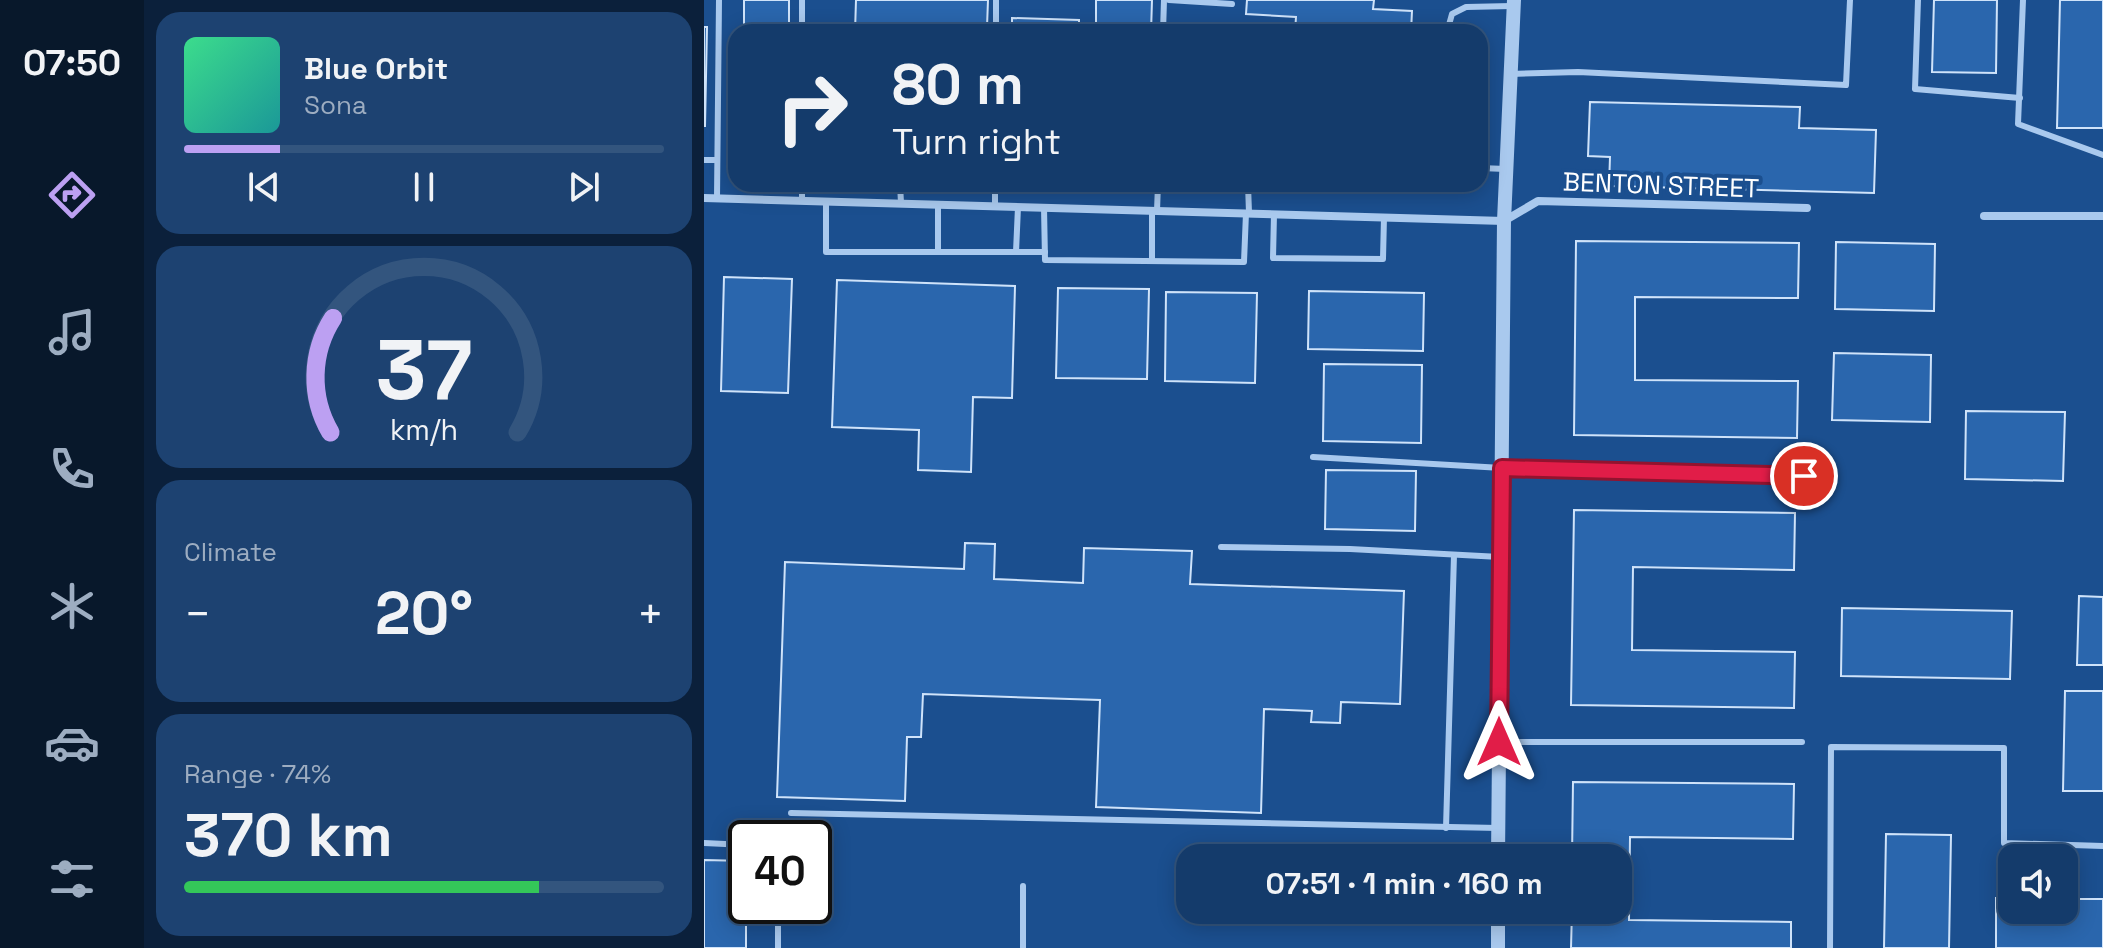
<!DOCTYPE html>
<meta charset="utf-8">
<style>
:root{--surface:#143b6b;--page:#1d4271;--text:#f1f3f6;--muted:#9dadc1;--line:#33557e;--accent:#bca0f2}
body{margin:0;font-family:"Space Grotesk",sans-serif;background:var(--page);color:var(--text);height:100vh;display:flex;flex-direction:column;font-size:30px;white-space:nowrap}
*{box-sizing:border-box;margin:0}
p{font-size:26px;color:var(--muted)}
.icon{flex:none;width:44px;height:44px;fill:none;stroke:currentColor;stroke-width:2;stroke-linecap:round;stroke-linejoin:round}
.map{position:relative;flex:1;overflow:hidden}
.panel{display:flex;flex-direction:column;gap:12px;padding:12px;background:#0b203b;width:560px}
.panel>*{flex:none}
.top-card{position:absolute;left:24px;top:24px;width:760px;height:168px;border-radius:24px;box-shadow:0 4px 20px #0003,0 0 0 2px var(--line);background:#143b6b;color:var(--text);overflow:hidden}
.buttons{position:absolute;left:1294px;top:844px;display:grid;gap:16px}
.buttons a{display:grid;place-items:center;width:80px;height:80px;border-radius:16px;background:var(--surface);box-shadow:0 4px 20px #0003,0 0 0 2px var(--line);font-size:40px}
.speed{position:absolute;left:24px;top:820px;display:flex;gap:16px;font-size:40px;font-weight:700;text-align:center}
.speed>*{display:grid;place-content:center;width:104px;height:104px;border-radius:50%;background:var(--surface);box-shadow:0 4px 20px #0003,0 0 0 2px var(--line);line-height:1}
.speed .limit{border:4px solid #111;border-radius:12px;background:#fff;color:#111}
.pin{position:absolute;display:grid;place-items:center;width:68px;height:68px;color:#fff;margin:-34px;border:4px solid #fff;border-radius:50%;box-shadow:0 2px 8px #0007}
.me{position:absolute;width:88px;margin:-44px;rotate:0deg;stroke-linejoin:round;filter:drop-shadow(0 0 6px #0008)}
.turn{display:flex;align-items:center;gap:28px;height:168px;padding:0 32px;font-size:36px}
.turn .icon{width:104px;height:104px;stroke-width:2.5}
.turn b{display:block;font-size:56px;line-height:68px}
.big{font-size:60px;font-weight:700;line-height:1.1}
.panel .card{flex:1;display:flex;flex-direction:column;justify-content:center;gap:12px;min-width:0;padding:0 28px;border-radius:24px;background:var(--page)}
.panel .dial{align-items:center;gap:0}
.dial svg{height:208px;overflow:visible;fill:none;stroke:var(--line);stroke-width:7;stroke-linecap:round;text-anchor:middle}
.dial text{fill:var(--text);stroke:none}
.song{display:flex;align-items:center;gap:24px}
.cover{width:96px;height:96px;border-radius:12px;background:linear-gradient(135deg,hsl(150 70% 55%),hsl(180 70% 35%))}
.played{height:8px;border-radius:4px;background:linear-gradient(90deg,var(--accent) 20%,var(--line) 20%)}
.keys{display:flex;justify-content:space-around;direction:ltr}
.heat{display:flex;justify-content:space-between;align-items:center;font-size:44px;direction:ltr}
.charge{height:12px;border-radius:6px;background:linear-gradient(90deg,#34c759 74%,var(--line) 0)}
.trip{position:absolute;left:472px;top:844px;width:456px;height:80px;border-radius:24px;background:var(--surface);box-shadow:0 4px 20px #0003,0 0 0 2px var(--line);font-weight:700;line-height:80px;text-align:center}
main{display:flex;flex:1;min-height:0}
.tabs{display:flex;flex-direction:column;width:144px;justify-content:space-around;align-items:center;background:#08182b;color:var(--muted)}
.tabs .icon{width:56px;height:56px}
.tabs .on{color:var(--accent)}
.tabs b{font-size:36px;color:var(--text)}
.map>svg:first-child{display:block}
</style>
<main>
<nav class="tabs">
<b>07:50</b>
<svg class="icon on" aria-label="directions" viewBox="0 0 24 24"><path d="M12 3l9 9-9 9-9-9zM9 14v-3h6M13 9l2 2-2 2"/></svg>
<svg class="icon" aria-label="music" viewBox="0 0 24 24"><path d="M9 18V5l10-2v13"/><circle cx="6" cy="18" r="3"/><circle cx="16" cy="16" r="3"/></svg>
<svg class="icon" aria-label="phone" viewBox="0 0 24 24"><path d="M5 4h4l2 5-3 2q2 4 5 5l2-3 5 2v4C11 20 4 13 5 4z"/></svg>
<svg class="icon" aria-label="climate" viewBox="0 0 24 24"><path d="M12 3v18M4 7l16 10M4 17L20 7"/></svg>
<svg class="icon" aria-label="car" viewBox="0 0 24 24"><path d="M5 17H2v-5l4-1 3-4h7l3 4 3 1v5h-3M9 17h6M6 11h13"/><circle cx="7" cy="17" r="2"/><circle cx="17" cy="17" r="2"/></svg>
<svg class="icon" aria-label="filters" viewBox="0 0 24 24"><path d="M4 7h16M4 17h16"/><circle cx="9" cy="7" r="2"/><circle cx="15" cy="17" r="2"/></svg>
</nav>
<section class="panel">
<div class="card">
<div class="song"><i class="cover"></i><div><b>Blue Orbit</b><p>Sona</p></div></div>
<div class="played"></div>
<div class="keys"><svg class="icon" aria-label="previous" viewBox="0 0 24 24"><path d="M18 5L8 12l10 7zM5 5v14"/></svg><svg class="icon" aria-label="pause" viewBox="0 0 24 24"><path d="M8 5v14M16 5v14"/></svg><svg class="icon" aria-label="next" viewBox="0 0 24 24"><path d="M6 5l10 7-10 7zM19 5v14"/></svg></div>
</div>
<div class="card dial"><svg viewBox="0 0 100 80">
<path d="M14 69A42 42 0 1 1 86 69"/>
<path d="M14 69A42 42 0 0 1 15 25" stroke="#bca0f2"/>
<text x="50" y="56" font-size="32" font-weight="700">37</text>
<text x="50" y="72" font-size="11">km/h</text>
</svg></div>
<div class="card"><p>Climate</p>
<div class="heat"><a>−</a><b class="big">20°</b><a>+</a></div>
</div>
<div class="card"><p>Range · 74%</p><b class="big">370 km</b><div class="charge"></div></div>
</section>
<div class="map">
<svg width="1399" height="948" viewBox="0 0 1399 948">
<rect width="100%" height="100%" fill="#1b4f8f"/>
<g fill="#2a66ad" stroke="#cfe3fa" stroke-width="2">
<rect x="40" y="0" width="45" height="32"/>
<path d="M152,0H284L283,27H267V32H151Z"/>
<path d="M392,0H448L447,32H392Z"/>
<path d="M543,0H670L669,9L708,11L707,32H591L592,17L542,14Z"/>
<path d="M1230,0H1293L1292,73L1228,72Z"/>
<path d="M1356,0H1399V128H1353Z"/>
<path d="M308,18L375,20V32H308Z"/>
<path d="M477,25L554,27L553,32H476Z"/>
<path d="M0,27H3L1,126H0Z"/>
<path d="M886,102L1096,107L1095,128L1172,130L1170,193L905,186L906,157L884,156Z"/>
<path d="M872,241L1095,243L1094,298L931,297V380L1094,381L1093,438L870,435Z"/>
<path d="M1132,242L1231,244L1230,311L1131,309Z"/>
<path d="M20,277L88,279L84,393L17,391Z"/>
<path d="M133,280L311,286L308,398L269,397L267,472L214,470L215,430L128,427Z"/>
<path d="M354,288L445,289L443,379L352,378Z"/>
<path d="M605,291L720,293L719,351L604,349Z"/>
<path d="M462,292L553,293L551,383L461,381Z"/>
<path d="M1130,353L1227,355L1226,422L1128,420Z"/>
<path d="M620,364L718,365L717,443L619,441Z"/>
<path d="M1262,411L1361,412L1359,481L1261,479Z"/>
<path d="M622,470L712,471L711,531L621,529Z"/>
<path d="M870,510L1091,513L1090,570L929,567L928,650L1091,652L1090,708L867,705Z"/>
<path d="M261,543L291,544L290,579L379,583L380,548L488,551L486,584L700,591L696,704L637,702L636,723L607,722L608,711L560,709L557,813L392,807L396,700L219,694L217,737H203L201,801L73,797L81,562L260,569Z"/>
<path d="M1375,596L1399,597V665H1373Z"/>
<path d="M1138,608L1308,611L1306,679L1137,676Z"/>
<path d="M1361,691H1399V791H1359Z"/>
<path d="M869,782L1090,784L1089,839L926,837L925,920L1087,922V948H867L868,910H914V858H868Z"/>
<path d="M1182,834L1247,835L1245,948H1180Z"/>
<path d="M0,860L42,861V948H0Z"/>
<path d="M1292,898H1308V910H1360V899H1399V948H1292Z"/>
</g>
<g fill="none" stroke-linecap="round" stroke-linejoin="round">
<g stroke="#a9c9ee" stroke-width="6">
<path d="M98,0V32"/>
<path d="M465,0L528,4"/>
<path d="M1214,0L1211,89L1316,98"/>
<path d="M1319,0L1314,124L1399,155"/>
<path d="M292,32V0"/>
<path d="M459,32L460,0"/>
<path d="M743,32L748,14L762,7L808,6"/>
<path d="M806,74L874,72L1142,85L1146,0"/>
<path d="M0,160H13"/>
<path d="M776,168L802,169"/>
<path d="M98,184V201"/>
<path d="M196,184L197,203"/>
<path d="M544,184L545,213"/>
<path d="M13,198L15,0"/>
<path d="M122,201V252H312L314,207"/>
<path d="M291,206V184"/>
<path d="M340,207L341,260L540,262L542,213"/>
<path d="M453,211L454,184"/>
<path d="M570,214L569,258L679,259L680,217"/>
<path d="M234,252V204"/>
<path d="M312,252H341"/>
<path d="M448,261V210"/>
<path d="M609,457L798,468L1100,476"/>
<path d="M517,547L646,549L796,557"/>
<path d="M798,742H1098"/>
<path d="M87,813L794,828"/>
<path d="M742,828L750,555"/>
<path d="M0,843L42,845"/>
<path d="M319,886V948"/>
<path d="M74,906V948"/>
<path d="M1126,948L1127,747L1300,748V843L1399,846"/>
</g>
<g stroke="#a9c9ee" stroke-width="8">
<path d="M0,198L800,221L834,201L1103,208"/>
<path d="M1280,216H1399"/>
</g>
<g stroke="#a9c9ee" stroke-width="14">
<path d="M794,858L800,221L810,0"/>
<path d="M794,948V910"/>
</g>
</g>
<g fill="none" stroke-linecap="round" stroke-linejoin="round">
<defs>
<path id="route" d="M795,742L798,468L1100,476"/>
</defs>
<use href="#route" stroke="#92132f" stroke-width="20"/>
<use href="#route" stroke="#e11d48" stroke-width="14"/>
</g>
<g text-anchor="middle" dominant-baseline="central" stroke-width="8" stroke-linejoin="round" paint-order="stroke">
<g font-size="26" fill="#fff" stroke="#1b4f8f">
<text transform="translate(957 185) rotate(2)">BENTON STREET</text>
</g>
</g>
</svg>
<div class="buttons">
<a><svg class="icon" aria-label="sound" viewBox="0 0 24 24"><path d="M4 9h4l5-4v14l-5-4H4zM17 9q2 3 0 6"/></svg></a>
</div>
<div class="speed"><div class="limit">40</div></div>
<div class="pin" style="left:1100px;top:476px;background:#d93025"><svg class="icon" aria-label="arrive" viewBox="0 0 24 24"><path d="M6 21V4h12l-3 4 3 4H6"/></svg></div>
<svg class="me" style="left:795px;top:742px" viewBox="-20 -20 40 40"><path d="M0-17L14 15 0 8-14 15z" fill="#e11d48" stroke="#fff" stroke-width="4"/></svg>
<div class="trip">07:51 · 1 min · 160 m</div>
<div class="top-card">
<div class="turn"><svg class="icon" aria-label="right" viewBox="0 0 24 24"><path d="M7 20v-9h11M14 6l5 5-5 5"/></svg><div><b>80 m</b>Turn right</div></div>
</div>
</div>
</main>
